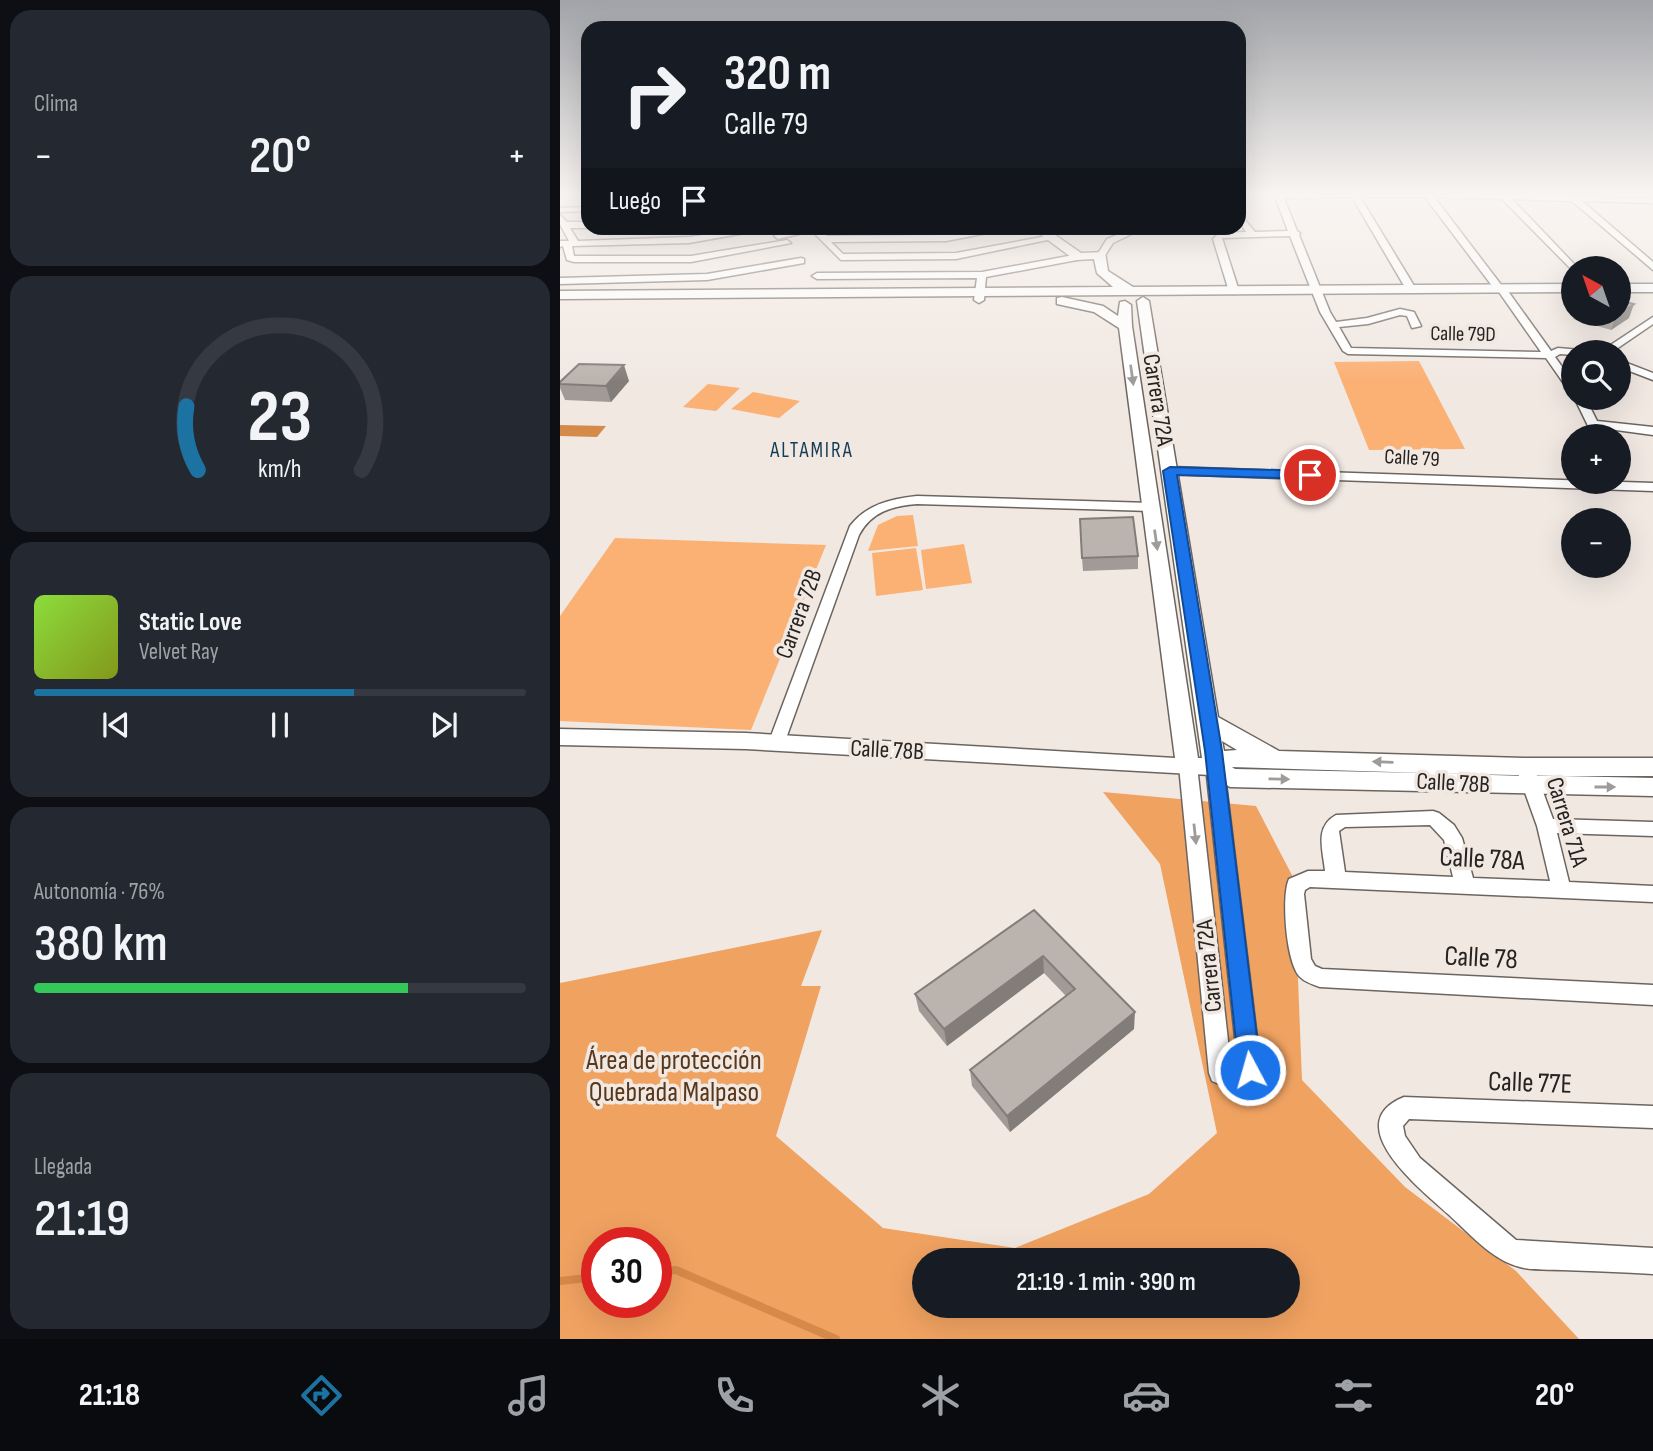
<!DOCTYPE html>
<html lang="es">
<meta charset="utf-8">
<style>
:root{--surface:#171b24;--page:#242831;--text:#f1f3f6;--muted:#9ea1a6;--line:#363941;--accent:#1c73a2}
body{margin:0;font-family:"Sofia Sans Condensed",sans-serif;background:var(--page);color:var(--text);height:100vh;display:flex;flex-direction:column;font-size:26px;white-space:nowrap}
*{box-sizing:border-box;margin:0}
p{font-size:23px;color:var(--muted)}
.icon{flex:none;width:38px;height:38px;fill:none;stroke:currentColor;stroke-width:2;stroke-linecap:round;stroke-linejoin:round}
.map{position:relative;flex:1;overflow:hidden}
.details{display:flex;flex-direction:column;gap:10px;padding:10px;background:#0d0f14;width:560px}
.details>*{flex:none}
.guide{position:absolute;left:21px;top:21px;width:665px;height:214px;border-radius:21px;box-shadow:0 7px 28px #0002;background:#171b24;color:var(--text);overflow:hidden}
.needle{width:46px;rotate:320deg}
.tools{position:absolute;left:1001px;top:256px;display:grid;gap:14px}
.tools a{display:grid;place-items:center;width:70px;height:70px;border-radius:50%;background:var(--surface);box-shadow:0 7px 28px #0002;font-size:35px}
.speed{position:absolute;left:21px;top:1227px;display:flex;gap:14px;font-size:35px;font-weight:700;text-align:center}
.speed>*{display:grid;place-content:center;width:91px;height:91px;border-radius:50%;background:var(--surface);box-shadow:0 7px 28px #0002;line-height:1}
.speed .limit{border:10px solid #d22;background:#fff;color:#111}
.pin{position:absolute;display:grid;place-items:center;width:60px;height:60px;color:#fff;margin:-30px;border:4px solid #fff;border-radius:50%;box-shadow:0 2px 7px #0007}
.me{position:absolute;width:77px;margin:-38px;rotate:354deg;stroke-linejoin:round;filter:drop-shadow(0 0 5px #0008)}
.turn{display:flex;align-items:center;gap:24px;height:147px;padding:0 28px;font-size:32px}
.turn .icon{width:91px;height:91px;stroke-width:2.5}
.turn b{display:block;font-size:49px;line-height:60px}
.then{display:flex;align-items:center;height:66px;padding:0 28px;background:#0003;gap:14px;font-size:26px}
.big{font-size:52px;font-weight:600;line-height:1.1}
.details .tile{flex:1;display:flex;flex-direction:column;justify-content:center;gap:10px;min-width:0;padding:0 24px;border-radius:21px;background:var(--page)}
.details .dial{align-items:center;gap:0}
.dial svg{height:182px;overflow:visible;fill:none;stroke:var(--line);stroke-width:7;stroke-linecap:round;text-anchor:middle}
.dial text{fill:var(--text);stroke:none}
.song{display:flex;align-items:center;gap:21px}
.cover{width:84px;height:84px;border-radius:10px;background:linear-gradient(135deg,hsl(90 70% 55%),hsl(70 70% 35%))}
.played{height:7px;border-radius:4px;background:linear-gradient(90deg,var(--accent) 65%,var(--line) 65%)}
.keys{display:flex;justify-content:space-around;direction:ltr}
.heat{display:flex;justify-content:space-between;align-items:center;font-size:38px;direction:ltr}
.charge{height:10px;border-radius:5px;background:linear-gradient(90deg,#34c759 76%,var(--line) 0)}
.trip{position:absolute;left:352px;top:1248px;width:388px;height:70px;border-radius:35px;background:var(--surface);box-shadow:0 7px 28px #0002;font-weight:600;line-height:70px;text-align:center}
.dock{display:flex;height:112px;justify-content:space-around;align-items:center;background:#090b0e;color:var(--muted)}
.dock .icon{width:49px;height:49px}
.dock .active{color:var(--accent)}
.dock b{font-size:32px;color:var(--text)}
main{display:flex;flex:1;min-height:0}
.map>svg:first-child{display:block}
</style>
<main>
<section class="details">
<div class="tile"><p>Clima</p>
<div class="heat"><a>−</a><b class="big">20°</b><a>+</a></div>
</div>
<div class="tile dial"><svg viewBox="0 0 100 80">
<path d="M14 69A42 42 0 1 1 86 69"/>
<path d="M14 69A42 42 0 0 1 9 41" stroke="#1c73a2"/>
<text x="50" y="56" font-size="32" font-weight="700">23</text>
<text x="50" y="72" font-size="11">km/h</text>
</svg></div>
<div class="tile">
<div class="song"><i class="cover"></i><div><b>Static Love</b><p>Velvet Ray</p></div></div>
<div class="played"></div>
<div class="keys"><svg class="icon" aria-label="previous" viewBox="0 0 24 24"><path d="M18 5L8 12l10 7zM5 5v14"/></svg><svg class="icon" aria-label="pause" viewBox="0 0 24 24"><path d="M8 5v14M16 5v14"/></svg><svg class="icon" aria-label="next" viewBox="0 0 24 24"><path d="M6 5l10 7-10 7zM19 5v14"/></svg></div>
</div>
<div class="tile"><p>Autonomía · 76%</p><b class="big">380 km</b><div class="charge"></div></div>
<div class="tile"><p>Llegada</p><b class="big">21:19</b></div>
</section>
<div class="map">
<svg width="1093" height="1339" viewBox="0 0 1093 1339">
<rect width="100%" height="100%" fill="#f1e8e2"/>
<g fill="#fbb074">
<path d="M859,361L905,449L809,450L774,362Z"/>
<path d="M148,384L180,388L156,411L123,407Z"/>
<path d="M193,392L240,401L219,418L171,409Z"/>
<path d="M353,515L358,546L308,551L318,525L337,516Z"/>
<path d="M55,538L266,545L191,730L0,721V616Z"/>
<path d="M404,544L412,583L366,589L361,550Z"/>
<path d="M356,548L363,590L316,596L312,553Z"/>
</g>
<path fill="#f0a261" fill-rule="evenodd" d="M543,792L696,806L734,879L742,1080L845,1187L956,1271L1019,1339H0V983L262,930L241,986H261L216,1136L323,1228L455,1248L589,1194L657,1133L600,864ZM37,1242H96V1302H37ZM364,1260H728V1306H364Z"/>
<path fill="#d68a49" d="M0,425L46,426L37,437L0,436Z"/>
<g fill="none" stroke-linecap="round" stroke-linejoin="round">
<g stroke="#d68a49" stroke-width="8">
<path d="M96,1272L116,1270L276,1339"/>
<path d="M0,1281L37,1277"/>
</g>
<defs>
<g id="street">
<path d="M714,194H940L1093,199V203L1022,201L1093,262V270L1012,201L952,199L1016,266L1013,271L942,199L874,197L942,286L945,287L991,351L998,348L1021,350L1022,352H1013V355L1000,354L995,357L1013,382V392L1009,391L986,358L788,354L783,351L760,312L730,236L662,238L679,291L674,294L669,291L653,239L659,233L686,232L679,221V213L695,232L728,231ZM792,197L846,289L851,292L856,289L800,197H865L936,291L939,292L981,352L791,348L779,327L808,324L840,315L847,316L852,328L861,326L854,312L840,309L807,318L776,322L770,312L739,235L740,233L737,231L724,198Z"/>
<path d="M28,207V211L0,212V208Z"/>
<path d="M0,215L7,222H28V228H10L18,241L129,237L195,228H213L129,243L12,246L14,256H131L227,240L231,243L131,262H14L7,260L3,246L0,247V241H9L0,224Z"/>
<path d="M245,228H258L267,236L386,235L437,228H454L386,241L271,242L283,254L396,253L493,235L497,238L396,259L281,260L252,231L218,239L214,236Z"/>
<path d="M574,228H584L553,243L544,257H538L537,255L547,239Z"/>
<path d="M519,254L522,255V259L426,277L424,300L419,303L414,300L417,278L257,279L252,276L257,273L422,272Z"/>
<path d="M241,258L244,259V263L147,280L0,284V278L147,274Z"/>
<path d="M1093,317V324L1052,352H1040Z"/>
<path d="M1059,360L1093,373V380L1059,367Z"/>
<path d="M1014,397H1025L1037,421L1093,427V435L1041,428V436H1033Z"/>
<path d="M610,467L1093,483V491L606,474L604,471Z"/>
<path d="M357,496L591,503L598,507L591,511L357,504C332,506 311,512 299,535L224,744L222,748H210L208,744L290,526C307,504 331,499 357,496Z"/>
<path d="M628,760L634,761L637,766L671,1067L675,1069L678,1066L646,767L649,762H661L664,767L701,1070L698,1078L677,1092L652,1081L649,1073L619,766L622,761Z"/>
<path d="M967,767L973,768L976,773L993,819L1093,822V836L997,833L1009,882L1093,886V902L750,887L745,890L744,894L751,959L755,966L762,969L1093,985V1005L760,987C754,985 745,982 740,977C726,963 721,896 729,879L748,871H765C763,850 754,827 776,815L873,811L879,813L894,825L902,838L913,878L990,881L977,826L958,773L961,768ZM870,825L884,840L893,877L785,872L779,831L785,827Z"/>
<path d="M844,1097L1093,1106V1128L849,1119L843,1126L845,1136L860,1158L956,1240L1093,1248V1274C1063,1272 1033,1271 1002,1270C989,1269 973,1271 960,1267C932,1260 909,1233 888,1214C863,1191 777,1124 844,1097Z"/>
</g>
<g id="secondary">
<path d="M472,228H485L521,253L545,252L548,271L573,287L1013,284V292L0,299V291L553,287L537,273L534,259L515,260Z"/>
<rect x="1059" y="284" width="34" height="8"/>
<path d="M502,297L543,306L558,316L560,302L565,301L571,305L572,326L638,758H642L577,301L583,297L589,301L658,717L719,751L964,758H1093V776H964L672,767L675,769L1093,778V796L670,787L650,775L186,749L0,745V729L186,733L615,758L559,328L534,312L497,304V298ZM662,741L677,750L664,751Z"/>
</g>
</defs>
<use href="#street" stroke="#6c655f" stroke-width="3"/>
<use href="#secondary" stroke="#6c655f" stroke-width="3"/>
<use href="#street" fill="#fff" fill-rule="evenodd"/>
<use href="#secondary" fill="#fff" fill-rule="evenodd"/>
</g>
<g fill="#a19a96">
<path d="M537,228H568L553,234L537,232Z"/>
<path d="M1015,313H1059L1069,318L1051,330L1013,319Z"/>
<path d="M69,381L51,402L5,400L0,388V382Z"/>
<path d="M520,532L578,556V569L523,571Z"/>
<path d="M474,910L574,1029L450,1132L412,1086L410,1070L506,996L484,973L387,1046L359,1011L355,994Z"/>
</g>
<g fill="#837d7a">
<path d="M553,228H568L553,234Z"/>
<path d="M1074,304L1069,318L1051,330L1056,315Z"/>
<path d="M64,365L69,381L51,402L46,386Z"/>
<path d="M483,956L484,973L387,1046L384,1029Z"/>
<path d="M575,1012L574,1029L450,1132L447,1116Z"/>
</g>
<g fill="#bbb3ae" stroke="#837d7a" stroke-width="2">
<path d="M1059,300L1074,304L1056,315L1048,313H1059Z"/>
<path d="M19,364L64,365L46,386L0,384V382Z"/>
<path d="M573,517L578,556L522,558L520,519Z"/>
<path d="M474,910L575,1012L447,1116L410,1070L515,989L483,956L384,1029L355,994Z"/>
</g>
<defs><path id="oneway-solid" d="M-6-.8H1V-3.2L6.5 0L1 3.2V.8H-6Z" transform="scale(1.75)"/></defs>
<g fill="#9d9c9b">
<use href="#oneway-solid" transform="translate(572 375) rotate(82)"/>
<use href="#oneway-solid" transform="translate(596 540) rotate(82)"/>
<use href="#oneway-solid" transform="translate(823 762) rotate(-178)"/>
<use href="#oneway-solid" transform="translate(719 779) rotate(1)"/>
<use href="#oneway-solid" transform="translate(1045 787)"/>
<use href="#oneway-solid" transform="translate(635 834) rotate(84)"/>
</g>
<linearGradient id="sky" x2="0" y2="1"><stop stop-color="#a1a3a8"/><stop offset="0.51" stop-color="#f9f5f2"/><stop offset="1" stop-color="#f9f5f2" stop-opacity="0"/></linearGradient>
<rect width="1093" height="382" fill="url(#sky)"/>
<path fill="#1a73e8" stroke="#114b97" stroke-width="2" d="M610,467L750,471L756,475L750,479L617,475L662,751L701,1070L698,1078L690,1081L682,1078L679,1070L645,751L603,471Z"/>
<g text-anchor="middle" dominant-baseline="central" stroke-width="7" stroke-linejoin="round" paint-order="stroke">
<g font-size="21" fill="#262321" stroke="#f1e8e2">
<text transform="translate(903 334) rotate(1)">Calle 79D</text>
<text transform="translate(852 458) rotate(3)">Calle 79</text>
</g>
<g font-size="21" letter-spacing="2" fill="#143b53" stroke="#f1e8e2">
<text x="252" y="450">ALTAMIRA</text>
</g>
<g font-size="24" fill="#262321" stroke="#f1e8e2">
<text transform="translate(598 400) rotate(81)">Carrera 72A</text>
<text transform="translate(239 614) rotate(-70)">Carrera 72B</text>
<text transform="translate(327 750) rotate(3)">Calle 78B</text>
<text transform="translate(893 783) rotate(3)">Calle 78B</text>
<text transform="translate(1007 822) rotate(73)">Carrera 71A</text>
<text transform="translate(649 966) rotate(-96)">Carrera 72A</text>
</g>
<g font-size="28" fill="#262321" stroke="#f1e8e2">
<text transform="translate(922 859) rotate(3)">Calle 78A</text>
<text transform="translate(921 958) rotate(3)">Calle 78</text>
<text transform="translate(970 1083) rotate(2)">Calle 77E</text>
</g>
<g font-size="28" fill="#58381d" stroke="#f1e8e2">
<text x="114" y="1060">Área de protección<tspan x="114" dy="32">Quebrada Malpaso</tspan></text>
</g>
</g>
</svg>
<div class="tools">
<a><svg class="needle" viewBox="-14 -14 28 28"><path d="M0-13l5 13h-10z" fill="#e53935"/><path d="M0 13l5-13h-10z" fill="#9ea1a6"/></svg></a>
<a><svg class="icon" aria-label="search" viewBox="0 0 24 24"><circle cx="10" cy="10" r="6"/><path d="M15 15l6 6"/></svg></a>
<a>+</a>
<a>−</a>
</div>
<div class="speed"><div class="limit">30</div></div>
<div class="pin" style="left:750px;top:475px;background:#d93025"><svg class="icon" aria-label="arrive" viewBox="0 0 24 24"><path d="M6 21V4h12l-3 4 3 4H6"/></svg></div>
<svg class="me" style="left:690px;top:1070px" viewBox="-20 -20 40 40"><circle r="17" fill="#1a73e8" stroke="#fff" stroke-width="3"/><path d="M0-11L8 9 0 5-8 9z" fill="#fff"/></svg>
<div class="trip">21:19 · 1 min · 390 m</div>
<div class="guide">
<div class="turn"><svg class="icon" aria-label="right" viewBox="0 0 24 24"><path d="M7 20v-9h11M14 6l5 5-5 5"/></svg><div><b>320 m</b>Calle 79</div></div>
<div class="then">Luego<svg class="icon" aria-label="arrive" viewBox="0 0 24 24"><path d="M6 21V4h12l-3 4 3 4H6"/></svg></div>
</div>
</div>
</main>
<nav class="dock">
<b>21:18</b>
<svg class="icon active" aria-label="directions" viewBox="0 0 24 24"><path d="M12 3l9 9-9 9-9-9zM9 14v-3h6M13 9l2 2-2 2"/></svg>
<svg class="icon" aria-label="music" viewBox="0 0 24 24"><path d="M9 18V5l10-2v13"/><circle cx="6" cy="18" r="3"/><circle cx="16" cy="16" r="3"/></svg>
<svg class="icon" aria-label="phone" viewBox="0 0 24 24"><path d="M5 4h4l2 5-3 2q2 4 5 5l2-3 5 2v4C11 20 4 13 5 4z"/></svg>
<svg class="icon" aria-label="climate" viewBox="0 0 24 24"><path d="M12 3v18M4 7l16 10M4 17L20 7"/></svg>
<svg class="icon" aria-label="car" viewBox="0 0 24 24"><path d="M5 17H2v-5l4-1 3-4h7l3 4 3 1v5h-3M9 17h6M6 11h13"/><circle cx="7" cy="17" r="2"/><circle cx="17" cy="17" r="2"/></svg>
<svg class="icon" aria-label="filters" viewBox="0 0 24 24"><path d="M4 7h16M4 17h16"/><circle cx="9" cy="7" r="2"/><circle cx="15" cy="17" r="2"/></svg>
<b>20°</b>
</nav>
